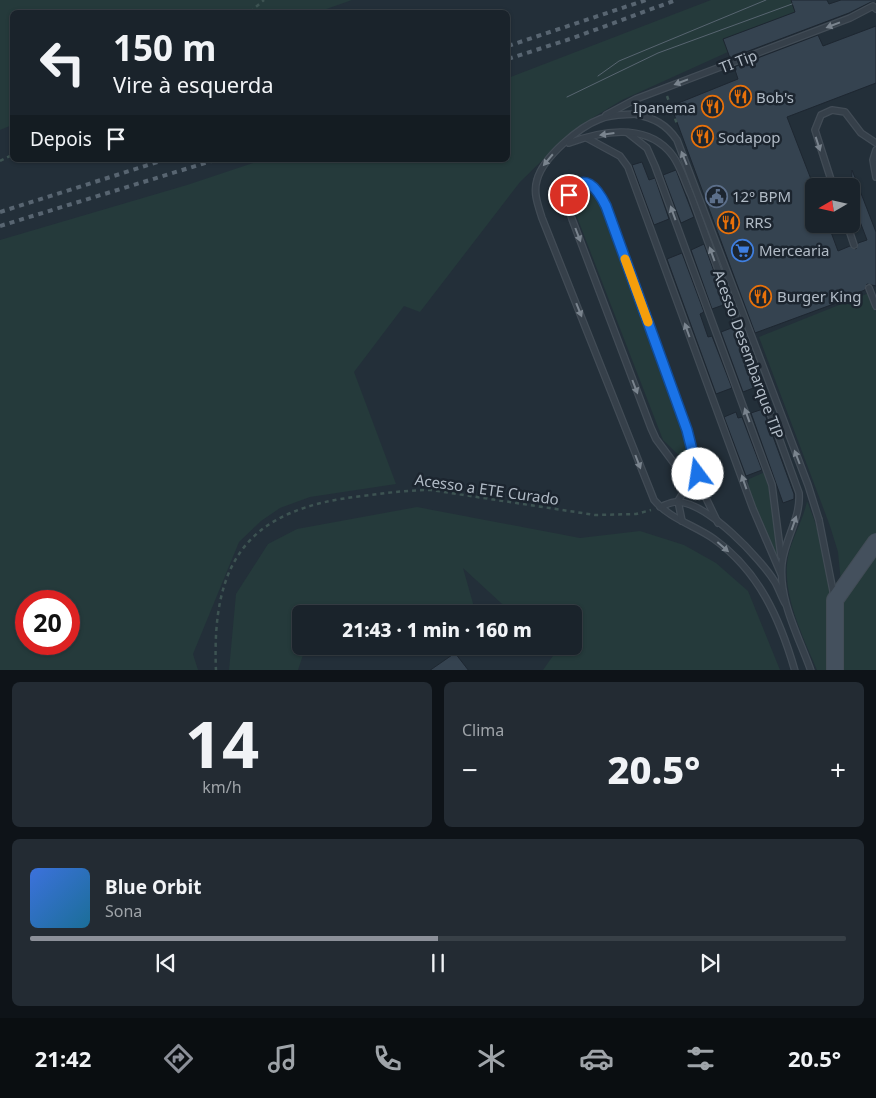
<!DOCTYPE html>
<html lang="pt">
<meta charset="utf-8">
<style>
:root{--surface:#1a232b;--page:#232b33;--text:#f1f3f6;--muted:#9fa4a9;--line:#384047;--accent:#8c9099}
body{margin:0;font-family:"Noto Sans",sans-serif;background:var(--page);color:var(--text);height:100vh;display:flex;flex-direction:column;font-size:19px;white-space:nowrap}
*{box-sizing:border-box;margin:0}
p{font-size:16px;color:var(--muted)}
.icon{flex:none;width:28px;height:28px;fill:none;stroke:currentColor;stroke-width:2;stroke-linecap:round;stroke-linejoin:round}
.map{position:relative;height:670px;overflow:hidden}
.drawer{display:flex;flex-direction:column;gap:12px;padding:12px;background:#0e1318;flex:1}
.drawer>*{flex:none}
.top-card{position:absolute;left:10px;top:10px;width:500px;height:152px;border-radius:8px;box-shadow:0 1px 4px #0004,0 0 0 1px var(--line);background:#1a232b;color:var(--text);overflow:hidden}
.needle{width:32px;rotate:261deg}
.controls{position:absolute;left:805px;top:178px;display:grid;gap:10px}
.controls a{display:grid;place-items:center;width:55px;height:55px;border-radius:8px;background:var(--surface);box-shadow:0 1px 4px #0004,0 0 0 1px var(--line);font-size:25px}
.speed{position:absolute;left:15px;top:590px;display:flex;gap:10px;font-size:25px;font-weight:700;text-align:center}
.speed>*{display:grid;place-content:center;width:65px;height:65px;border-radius:50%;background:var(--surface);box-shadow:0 1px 4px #0004,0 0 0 1px var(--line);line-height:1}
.speed .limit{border:8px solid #d22;background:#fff;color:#111}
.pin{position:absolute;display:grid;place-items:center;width:42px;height:42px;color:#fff;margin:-21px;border:2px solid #fff;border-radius:50%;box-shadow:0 1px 5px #0007}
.me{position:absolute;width:55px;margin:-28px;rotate:346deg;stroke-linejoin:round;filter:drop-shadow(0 0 4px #0008)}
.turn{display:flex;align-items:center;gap:18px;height:105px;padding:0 20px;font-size:22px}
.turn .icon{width:65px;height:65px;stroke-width:2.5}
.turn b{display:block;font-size:35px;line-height:42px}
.then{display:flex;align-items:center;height:48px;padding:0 20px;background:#0003;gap:10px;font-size:19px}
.big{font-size:38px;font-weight:800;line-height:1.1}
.drawer .card{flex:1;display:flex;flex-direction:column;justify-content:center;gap:8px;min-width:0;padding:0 18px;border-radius:8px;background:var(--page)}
.drawer .dial{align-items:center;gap:0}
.dial b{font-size:65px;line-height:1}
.song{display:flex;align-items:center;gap:15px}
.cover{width:60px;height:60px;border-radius:8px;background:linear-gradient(135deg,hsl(220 70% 55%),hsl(200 70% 35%))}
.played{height:5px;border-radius:2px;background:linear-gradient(90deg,var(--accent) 50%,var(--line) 50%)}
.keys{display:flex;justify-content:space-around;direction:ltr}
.heat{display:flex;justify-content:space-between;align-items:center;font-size:28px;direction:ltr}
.drawer .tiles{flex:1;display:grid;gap:12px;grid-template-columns:1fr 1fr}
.card:last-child{grid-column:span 2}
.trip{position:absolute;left:292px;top:605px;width:290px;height:50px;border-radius:8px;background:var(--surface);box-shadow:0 1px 4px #0004,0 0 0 1px var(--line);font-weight:800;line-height:50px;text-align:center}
.menu{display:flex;height:80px;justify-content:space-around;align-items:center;background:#0a0e11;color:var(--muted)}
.menu .icon{width:35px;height:35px}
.menu .selected{color:var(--accent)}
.menu b{font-size:22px;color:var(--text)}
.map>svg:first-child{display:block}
</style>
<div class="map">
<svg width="876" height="671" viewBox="0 0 876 671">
<rect width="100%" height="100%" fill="#232f39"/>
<g fill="#253a3b" fill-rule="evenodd">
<path d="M0,0H352L318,12H12V125L0,130Z"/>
<path d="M711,0H791L795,12L728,52L622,100L594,117L565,138L520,182L420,312L404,306L354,372L396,484L310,497L280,508L261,521L239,542L193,654L198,670L0,671V240L187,185L262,160H508V78ZM26,601H69V644H26Z"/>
<path d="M581,186H589L596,191L685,431L698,479L688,464L663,440L572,204L575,191Z"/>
<path d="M869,293L876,312V537L841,583L838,552L830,526L759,337Z"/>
<path d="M765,472L769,489L779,560L769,542L748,487L749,479Z"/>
<path d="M807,501C820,533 830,567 831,602C831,624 827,648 826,670H817C804,639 784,599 787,564C789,542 803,522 807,501Z"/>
<path d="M417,507L580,538L640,531L684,545L716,563L748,591L780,670H543L555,653L549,646H574V614H513L463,568L476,614H301V646H404L390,655L305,649L298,670H229L236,594L268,544L297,529Z"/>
<path d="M876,552V670L837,671L842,603Z"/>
</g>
<g fill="#354350" stroke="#1e2731">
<path d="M791,0H827L829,4L841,0H876V2H871L849,13L730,58L723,39L795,12Z"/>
<path d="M876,26V83L787,117L814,187V224H828L838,251L850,246L856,249L858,243L867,240L851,198L852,170L876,232V286L867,284L865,290L838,300L839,302L755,333L671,106L738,79L734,67L818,35L823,46Z"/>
<path d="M642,162L649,180L655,178L669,219L654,225L632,165Z"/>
<path d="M676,170L694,217L681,223L663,175Z"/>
<path d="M704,244L726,304L712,309L691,250Z"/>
<path d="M682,253L704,312L700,314L708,337L712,336L732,388L716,394L667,259Z"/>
<path d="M734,327L756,387L743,392L721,332Z"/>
<path d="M763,409L794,494V499L783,503L751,413Z"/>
<path d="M736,412L738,418L742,417L762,470L746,476L724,417Z"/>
<path d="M455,653L469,671H429Z"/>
</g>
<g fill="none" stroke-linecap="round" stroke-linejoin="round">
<defs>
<g id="lane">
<path d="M635,114C624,115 611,114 600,119C579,127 543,157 537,180C533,193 538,205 542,218L654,500C670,519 694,525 714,539C759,571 780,619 795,671"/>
<path d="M606,115L636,99L850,18L873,6L876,9"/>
<path d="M628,133L647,148L655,166L772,485L781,556"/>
<path d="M587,138L620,156L628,167L753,509L781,574"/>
<path d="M569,143C599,132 642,123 668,150C679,161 684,180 691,195L799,493C801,518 785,538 782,563C778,600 799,637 811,671"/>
<path d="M876,150L873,160L876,177"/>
<path d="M833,186L815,130L821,115L832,110L845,112L861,133L876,143"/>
<path d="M847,224L854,245"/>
<path d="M869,288L876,306"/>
<path d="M660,507C666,505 672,501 678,502C708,503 760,558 775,582C779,589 781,596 785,603"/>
<path d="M819,520L834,596"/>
<path d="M682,521L678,501L687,486L685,478L656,439L651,428L572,219C570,212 567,204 569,196C572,182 587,179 596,188C601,192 603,200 606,206L687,430L705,496L718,523"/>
</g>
<path id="secondary" d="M835,671V600L876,542"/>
</defs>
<use href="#lane" stroke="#424c56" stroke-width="8"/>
<use href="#secondary" stroke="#424c56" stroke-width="18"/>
<g stroke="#3d5352" stroke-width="2.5" stroke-dasharray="4 4" stroke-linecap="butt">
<path d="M250,12L264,0"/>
<path d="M667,96L677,124"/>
<path d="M0,161L12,155"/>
<path d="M216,671C211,558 250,508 363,496C386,493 408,490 431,490L595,515L636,514L651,510"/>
</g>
<use href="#lane" stroke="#36404a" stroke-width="5.5"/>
<use href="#secondary" stroke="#44505d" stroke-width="16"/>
<g stroke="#586571" stroke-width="1">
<path d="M598,76L619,61L766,0"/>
<path d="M567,97L658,53L792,4"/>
</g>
<g stroke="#586571" stroke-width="4" stroke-dasharray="5 5" stroke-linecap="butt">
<path d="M508,46L646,0"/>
<path d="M508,59L573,38L676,0"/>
<path d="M0,212L164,160"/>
<path d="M0,226L215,160"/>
</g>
<defs>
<path id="lane-bridge" d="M635,114C654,118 666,124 677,140L808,485L819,520"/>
</defs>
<use href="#lane-bridge" stroke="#424c56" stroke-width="8" stroke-linecap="butt"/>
<use href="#lane-bridge" stroke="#36404a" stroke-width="5.5"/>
</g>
<defs><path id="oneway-solid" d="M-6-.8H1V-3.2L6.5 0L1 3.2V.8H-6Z" transform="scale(1.25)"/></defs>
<g fill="#7a848e">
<use href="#oneway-solid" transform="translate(833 25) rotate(159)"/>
<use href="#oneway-solid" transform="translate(681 82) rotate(159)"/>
<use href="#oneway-solid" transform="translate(607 134) rotate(172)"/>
<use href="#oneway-solid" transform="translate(818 144) rotate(72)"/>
<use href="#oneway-solid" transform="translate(684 158) rotate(-112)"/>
<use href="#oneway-solid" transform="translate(548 160) rotate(130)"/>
<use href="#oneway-solid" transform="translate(673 213) rotate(-110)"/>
<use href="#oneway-solid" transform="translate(578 235) rotate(69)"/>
<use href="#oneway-solid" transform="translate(712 254) rotate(-110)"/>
<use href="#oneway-solid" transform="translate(579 310) rotate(68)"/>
<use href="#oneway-solid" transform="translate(687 330) rotate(-110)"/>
<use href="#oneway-solid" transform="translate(635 387) rotate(69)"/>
<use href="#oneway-solid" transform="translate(747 415) rotate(-110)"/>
<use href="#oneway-solid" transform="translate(797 457) rotate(-111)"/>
<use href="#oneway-solid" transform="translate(638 462) rotate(69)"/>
<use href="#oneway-solid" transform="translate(744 482) rotate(-109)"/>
<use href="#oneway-solid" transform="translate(794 523) rotate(-71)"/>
<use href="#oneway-solid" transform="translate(723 547) rotate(41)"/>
</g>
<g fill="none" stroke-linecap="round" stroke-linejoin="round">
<defs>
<path id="route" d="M569,195C584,170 597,188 606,206L687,430L698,474"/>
</defs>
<use href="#route" stroke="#114b97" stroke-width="12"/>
<use href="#route" stroke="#1a73e8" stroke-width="9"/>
<path stroke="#f59e0b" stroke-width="9" d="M625,259L648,322"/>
</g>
<defs>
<symbol id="restaurant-ring" viewBox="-11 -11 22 22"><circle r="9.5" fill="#1c252f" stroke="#e8710a" stroke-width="1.5"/><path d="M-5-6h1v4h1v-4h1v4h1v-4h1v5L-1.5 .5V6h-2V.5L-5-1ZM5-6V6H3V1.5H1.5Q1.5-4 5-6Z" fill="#e8710a"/></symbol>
<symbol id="civic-ring" viewBox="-11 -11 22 22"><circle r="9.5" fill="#1c252f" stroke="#5c6f8a" stroke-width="1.5"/><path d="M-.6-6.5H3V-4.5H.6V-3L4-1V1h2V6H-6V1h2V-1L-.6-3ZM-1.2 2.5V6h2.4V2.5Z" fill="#5c6f8a"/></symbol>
<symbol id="supermarket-ring" viewBox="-11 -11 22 22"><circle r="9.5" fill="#1c252f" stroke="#3f7fe0" stroke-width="1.5"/><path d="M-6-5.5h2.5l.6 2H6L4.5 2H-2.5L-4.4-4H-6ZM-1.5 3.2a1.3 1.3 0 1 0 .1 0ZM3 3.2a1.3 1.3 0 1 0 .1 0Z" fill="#3f7fe0"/></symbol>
</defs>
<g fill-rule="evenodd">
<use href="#restaurant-ring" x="728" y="84" width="25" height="25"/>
<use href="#restaurant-ring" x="700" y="94" width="25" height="25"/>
<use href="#restaurant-ring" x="690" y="124" width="25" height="25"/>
<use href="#civic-ring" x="704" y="184" width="25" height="25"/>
<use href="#restaurant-ring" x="716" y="210" width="25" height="25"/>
<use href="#supermarket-ring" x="730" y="238" width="25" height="25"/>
<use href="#restaurant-ring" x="748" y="284" width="25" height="25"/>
</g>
<g text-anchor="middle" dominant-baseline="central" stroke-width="5" stroke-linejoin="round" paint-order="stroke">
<g font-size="15" fill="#b1bbc6" stroke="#1c252f">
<text transform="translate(738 61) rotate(-21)">TI Tip</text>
<text transform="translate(749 354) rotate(70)">Acesso Desembarque TIP</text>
<text transform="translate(487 489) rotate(8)">Acesso a ETE Curado</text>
</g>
<g font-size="15" fill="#b1bbc6" stroke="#1c252f" text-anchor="start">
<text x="756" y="97">Bob's</text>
<text x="696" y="107" text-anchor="end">Ipanema</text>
<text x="718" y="137">Sodapop</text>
<text x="732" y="196">12º BPM</text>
<text x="745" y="222">RRS</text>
<text x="759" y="250">Mercearia</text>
<text x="777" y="296">Burger King</text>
</g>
</g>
</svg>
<div class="controls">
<a><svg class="needle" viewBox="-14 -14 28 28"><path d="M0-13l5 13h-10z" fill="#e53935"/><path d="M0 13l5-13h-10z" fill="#9fa4a9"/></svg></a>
</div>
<div class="speed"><div class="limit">20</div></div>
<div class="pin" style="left:569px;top:195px;background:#d93025"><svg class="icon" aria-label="arrive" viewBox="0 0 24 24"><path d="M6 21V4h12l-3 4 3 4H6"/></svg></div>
<svg class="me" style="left:698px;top:474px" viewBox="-20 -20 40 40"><circle r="19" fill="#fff"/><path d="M0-13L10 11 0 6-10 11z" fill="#1a73e8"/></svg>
<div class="trip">21:43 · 1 min · 160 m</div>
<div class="top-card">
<div class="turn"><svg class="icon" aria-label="left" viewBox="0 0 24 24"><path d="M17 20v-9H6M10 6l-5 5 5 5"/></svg><div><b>150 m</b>Vire à esquerda</div></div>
<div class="then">Depois<svg class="icon" aria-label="arrive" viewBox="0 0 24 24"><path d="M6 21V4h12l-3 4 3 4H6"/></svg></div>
</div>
</div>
<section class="drawer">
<div class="tiles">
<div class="card dial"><b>14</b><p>km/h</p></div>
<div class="card"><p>Clima</p>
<div class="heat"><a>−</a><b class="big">20.5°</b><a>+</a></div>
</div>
<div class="card">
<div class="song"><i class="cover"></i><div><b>Blue Orbit</b><p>Sona</p></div></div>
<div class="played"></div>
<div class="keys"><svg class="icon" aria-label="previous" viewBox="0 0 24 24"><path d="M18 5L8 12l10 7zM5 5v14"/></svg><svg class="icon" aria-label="pause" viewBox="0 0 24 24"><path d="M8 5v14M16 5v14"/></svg><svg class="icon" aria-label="next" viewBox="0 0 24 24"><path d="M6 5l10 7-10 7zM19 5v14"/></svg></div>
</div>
</div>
</section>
<nav class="menu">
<b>21:42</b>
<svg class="icon selected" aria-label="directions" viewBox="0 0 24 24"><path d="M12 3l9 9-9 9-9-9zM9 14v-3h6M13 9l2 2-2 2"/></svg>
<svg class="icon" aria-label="music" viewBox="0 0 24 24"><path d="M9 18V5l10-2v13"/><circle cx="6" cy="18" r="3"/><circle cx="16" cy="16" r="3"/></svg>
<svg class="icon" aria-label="phone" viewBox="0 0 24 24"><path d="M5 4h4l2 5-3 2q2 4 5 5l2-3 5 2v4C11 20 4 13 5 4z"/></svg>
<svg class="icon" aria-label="climate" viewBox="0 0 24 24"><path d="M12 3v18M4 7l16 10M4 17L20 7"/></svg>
<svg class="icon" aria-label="car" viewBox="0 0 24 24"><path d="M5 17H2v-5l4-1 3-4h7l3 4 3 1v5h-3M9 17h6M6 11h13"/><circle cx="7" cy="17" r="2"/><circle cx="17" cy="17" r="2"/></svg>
<svg class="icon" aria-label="filters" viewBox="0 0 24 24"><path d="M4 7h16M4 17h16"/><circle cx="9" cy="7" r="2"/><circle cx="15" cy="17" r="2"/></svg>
<b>20.5°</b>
</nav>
